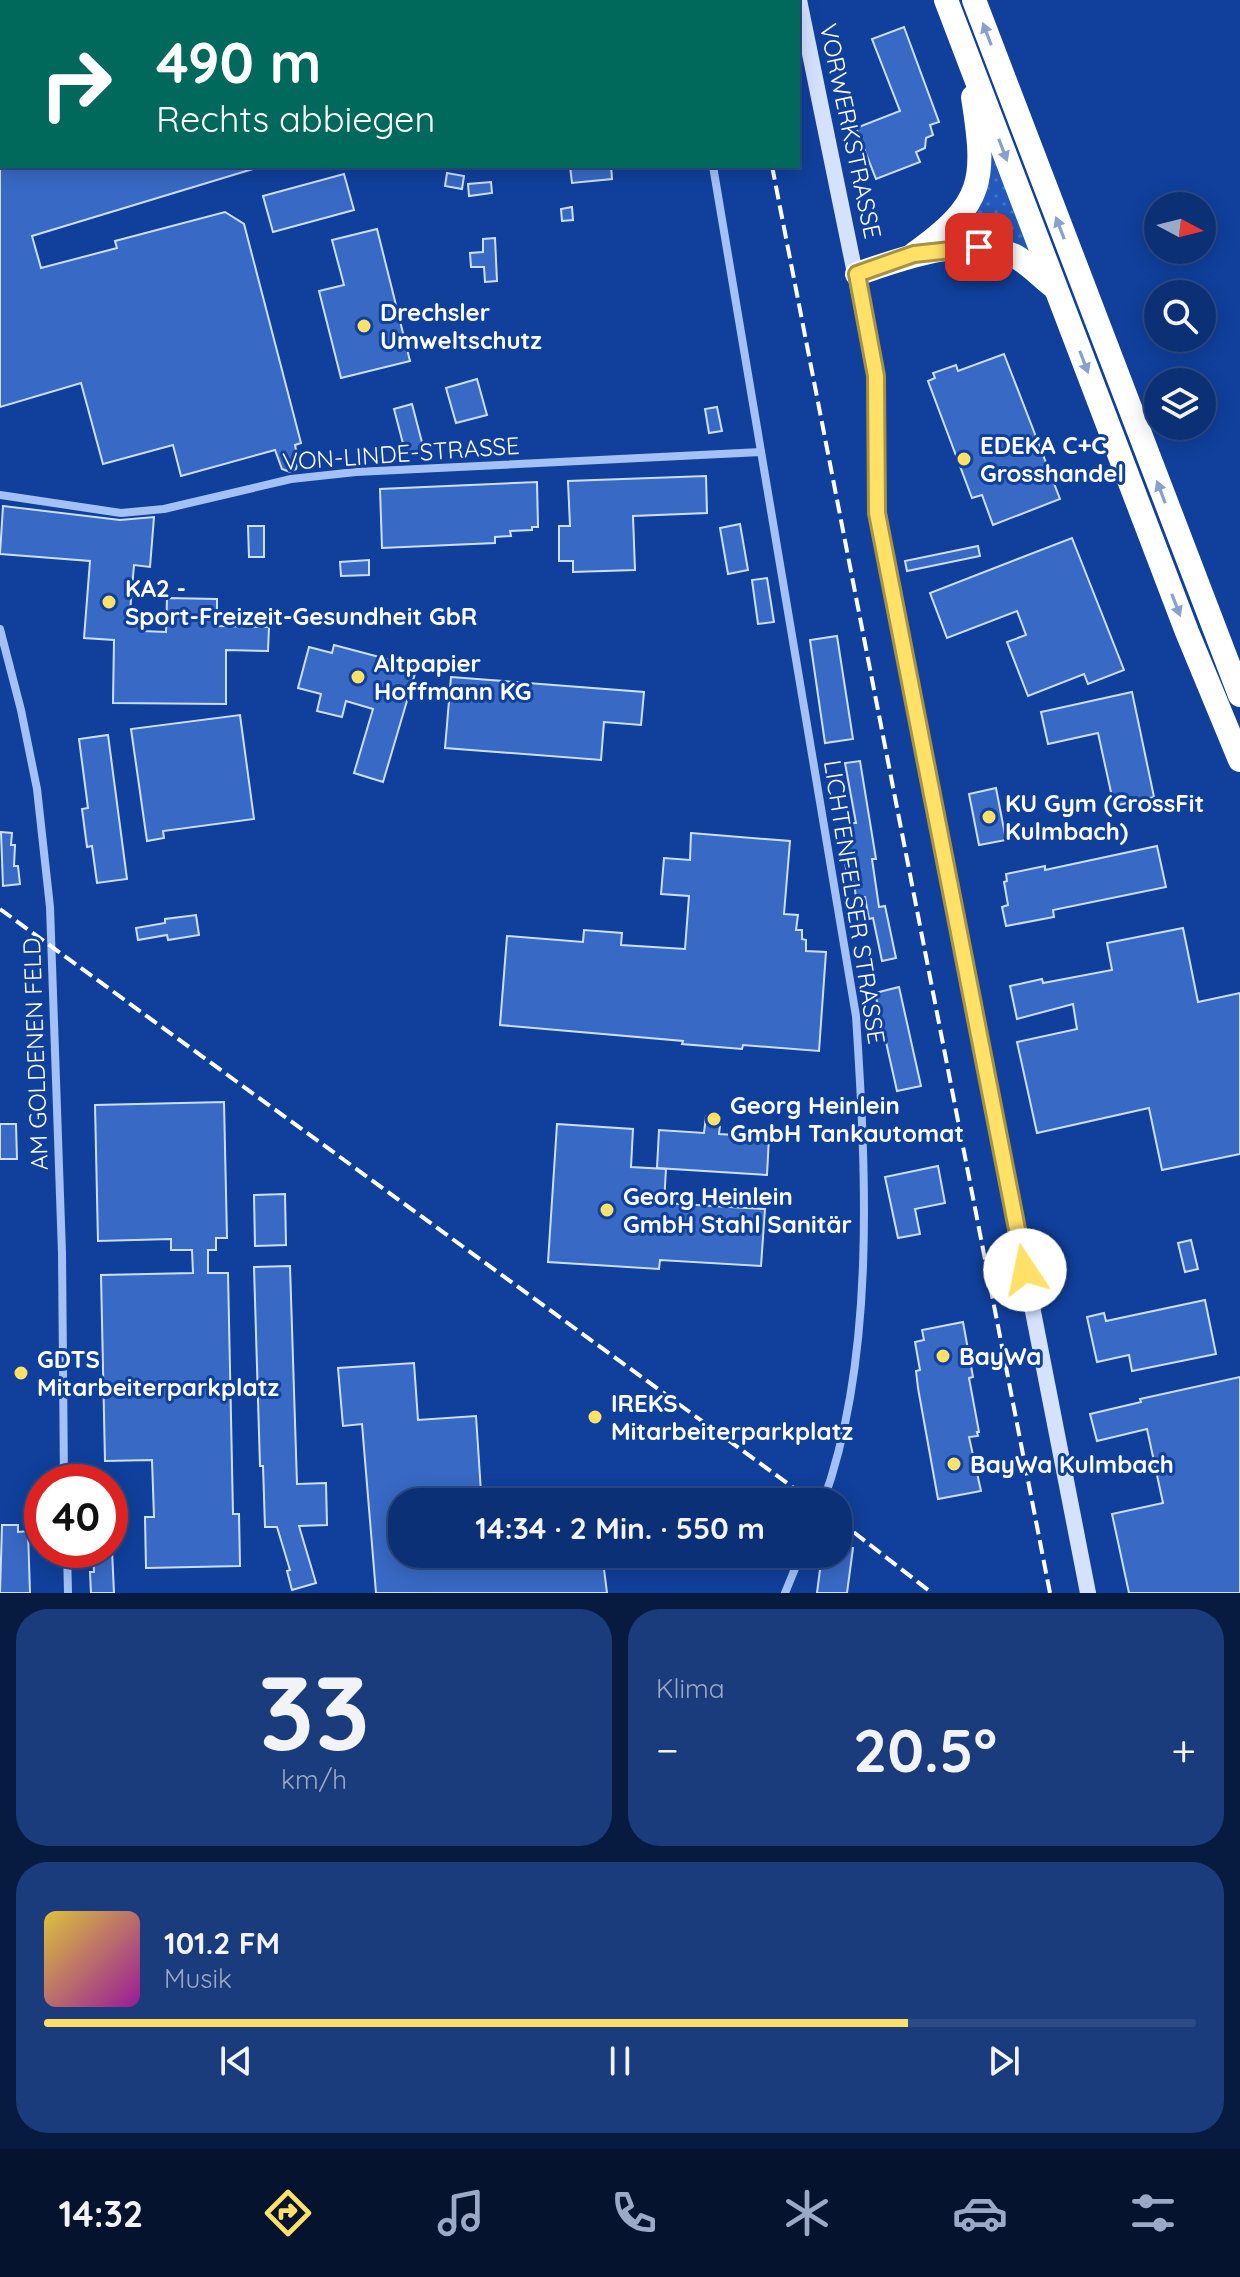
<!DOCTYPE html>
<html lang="de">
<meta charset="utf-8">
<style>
:root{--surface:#0c3075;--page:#1a3c7d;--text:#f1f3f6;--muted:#9aa9c5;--line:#2c4b87;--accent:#ffe168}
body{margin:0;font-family:Quicksand,sans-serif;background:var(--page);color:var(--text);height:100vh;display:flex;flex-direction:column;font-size:30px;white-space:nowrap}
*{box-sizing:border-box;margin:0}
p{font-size:26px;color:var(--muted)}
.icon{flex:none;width:44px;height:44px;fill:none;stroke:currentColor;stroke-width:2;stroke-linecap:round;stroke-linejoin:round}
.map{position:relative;height:1593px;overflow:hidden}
.details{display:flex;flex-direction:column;gap:16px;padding:16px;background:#071a40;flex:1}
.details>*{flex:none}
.top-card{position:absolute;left:0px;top:0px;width:800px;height:168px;box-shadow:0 4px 20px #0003,0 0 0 2px var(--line);background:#00695c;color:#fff;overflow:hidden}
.needle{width:52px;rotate:97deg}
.tools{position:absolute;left:1144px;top:192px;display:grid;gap:16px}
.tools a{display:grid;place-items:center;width:72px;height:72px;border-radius:50%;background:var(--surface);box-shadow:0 4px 20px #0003,0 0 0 2px var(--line);font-size:40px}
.speed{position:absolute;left:24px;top:1464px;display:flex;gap:16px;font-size:40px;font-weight:700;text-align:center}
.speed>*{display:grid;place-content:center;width:104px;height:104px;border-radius:50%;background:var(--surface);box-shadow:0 4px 20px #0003,0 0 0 2px var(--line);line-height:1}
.speed .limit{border:12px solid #d22;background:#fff;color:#111}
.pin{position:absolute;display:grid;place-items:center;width:68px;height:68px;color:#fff;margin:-34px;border-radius:16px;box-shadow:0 4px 12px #0006}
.me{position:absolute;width:88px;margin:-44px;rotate:349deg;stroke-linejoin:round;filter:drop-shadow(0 0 6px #0008)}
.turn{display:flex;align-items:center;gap:28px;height:168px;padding:0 24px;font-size:36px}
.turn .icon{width:104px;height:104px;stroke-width:2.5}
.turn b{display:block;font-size:56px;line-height:68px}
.big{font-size:60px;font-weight:800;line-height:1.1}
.details .widget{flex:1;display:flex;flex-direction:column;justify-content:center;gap:12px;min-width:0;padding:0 28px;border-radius:32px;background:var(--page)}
.details .dial{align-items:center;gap:0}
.dial b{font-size:104px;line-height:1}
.song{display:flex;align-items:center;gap:24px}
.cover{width:96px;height:96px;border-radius:12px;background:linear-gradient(135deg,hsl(50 70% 55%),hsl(300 70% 35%))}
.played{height:8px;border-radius:4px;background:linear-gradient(90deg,var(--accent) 75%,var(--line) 75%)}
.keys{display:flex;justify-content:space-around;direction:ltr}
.heat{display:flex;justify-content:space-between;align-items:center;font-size:44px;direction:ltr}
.details .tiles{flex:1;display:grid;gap:16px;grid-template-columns:1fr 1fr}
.widget:last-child{grid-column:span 2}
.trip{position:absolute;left:388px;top:1488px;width:464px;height:80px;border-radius:32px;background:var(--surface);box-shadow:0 4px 20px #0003,0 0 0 2px var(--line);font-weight:800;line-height:80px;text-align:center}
.menu{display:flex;height:128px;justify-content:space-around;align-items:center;background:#05132f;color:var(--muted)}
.menu .icon{width:56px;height:56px}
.menu .selected{color:var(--accent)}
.menu b{font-size:36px;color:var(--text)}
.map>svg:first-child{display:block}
</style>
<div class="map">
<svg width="1240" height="1593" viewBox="0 0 1240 1593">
<defs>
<pattern id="grass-dots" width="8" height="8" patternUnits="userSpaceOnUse" patternTransform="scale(2)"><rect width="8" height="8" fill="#2259bb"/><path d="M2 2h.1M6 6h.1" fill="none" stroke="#4372c5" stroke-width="1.8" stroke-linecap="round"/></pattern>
</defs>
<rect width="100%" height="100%" fill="#10409c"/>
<path fill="url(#grass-dots)" d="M988,139L1035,259L951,239Z"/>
<g fill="#3869c4" stroke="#cddffe" stroke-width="2">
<path d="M904,27L939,122L930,125L933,135L926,138L925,148L916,152L920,162L876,179L856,128L900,111L872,39Z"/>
<path d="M0,166H253V169L32,236L41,268L117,248L115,241L225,212L244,224L301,443L295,445L298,460L296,469L290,472L282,469L275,450L181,476L173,445L103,464L81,383L0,407Z"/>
<path d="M570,166H611L612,179L572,183Z"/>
<path d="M447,173L464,176L462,189L445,186Z"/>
<path d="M344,174L354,210L273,232L263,196Z"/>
<path d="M491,182L492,193L469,196L468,184Z"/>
<path d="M572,207L573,220L562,221L561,209Z"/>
<path d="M377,229L410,361L341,378L319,291L344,285L332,240Z"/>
<path d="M495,238L497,281L485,282L484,267H471L470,253L483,252V239Z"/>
<path d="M1004,354L1060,499L993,525L982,495L972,498L928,381L935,378L933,373L956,365L958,371Z"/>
<path d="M477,379L487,415L456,423L446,388Z"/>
<path d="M412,404L424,450L406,455L394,409Z"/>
<path d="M717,407L722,431L709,433L705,409Z"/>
<path d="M706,476L707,513L633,516L635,570L573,572V561H559V526H570L568,481Z"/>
<path d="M537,482L538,527H532V530L510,531L511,536L495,537V543L382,548L380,489Z"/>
<path d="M3,506L120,520L154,517L150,567L134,565L130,612L144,614L143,631L166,632L167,598L217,599V626L269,627L268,651L226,650V704L113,703L114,640L84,638L90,561L0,554Z"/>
<path d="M740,524L748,570L728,574L720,528Z"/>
<path d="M248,526H264V557H249Z"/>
<path d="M1072,538L1124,670L1088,684L1084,674L1028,696L1007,642L1026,635L1017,611L947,638L930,593Z"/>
<path d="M978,546L980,556L907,571L905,561Z"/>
<path d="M369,560V575L341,576L340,562Z"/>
<path d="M767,578L774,622L758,624L752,580Z"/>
<path d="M837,636L853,739L825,743L810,640Z"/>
<path d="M334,645L417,667L383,782L354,773L373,709L346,701L342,717L317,711L321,694L298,688L309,647L332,653Z"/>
<path d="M451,677L644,692L641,725L604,722L601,760L445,748Z"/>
<path d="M1132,692L1154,797L1114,806L1098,733L1048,744L1041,712Z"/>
<path d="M240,715L254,819L163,831L164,838L147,841L131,729Z"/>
<path d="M108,735L127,879L97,883L92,846L87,847L82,809L88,808L79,739Z"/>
<path d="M860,761L876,859H872L879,907L885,906L896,958L882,961L873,918L869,919L865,897L856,898L853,874L847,875L843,847L851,846L848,823H856L845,763Z"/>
<path d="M996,788L1006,840L979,845L969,794Z"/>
<path d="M1,832L12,833L11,845H15L14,866H18L20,884L3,886Z"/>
<path d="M691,833L790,841L784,914L798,915L796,930H802V939L806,940V951L826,952L819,1051L743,1045L742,1049L682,1044L683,1041L500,1025L507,936L583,942L584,930L622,933L621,945L685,949L689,896L661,894L664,858L690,860Z"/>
<path d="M1157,846L1166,887L1053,910L1054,917L1006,926L1002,907L1008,905L1004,882L1007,881L1006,874L1045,866V870Z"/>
<path d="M196,915L199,935L168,940L167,935L138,940L136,928L165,923V919Z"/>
<path d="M1183,928L1198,1002L1240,993V1154L1162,1170L1149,1108L1037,1133L1017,1042L1077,1029L1073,1004L1017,1019L1010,986L1042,979L1043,983L1112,970L1107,943Z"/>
<path d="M899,987L921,1086L897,1091L875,993Z"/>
<path d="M224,1102L227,1238H216V1250H208V1273H228L233,1514H239L240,1566L146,1568L145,1517H154L152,1460L105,1461L101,1275L193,1273L192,1250H171V1239L98,1241L95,1105Z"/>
<path d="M706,1116L721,1117L719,1134L769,1137L767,1175L657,1168L659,1130L704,1133Z"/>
<path d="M0,1124H16L17,1159H0Z"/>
<path d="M557,1124L633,1129L631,1167L666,1169L664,1203L765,1209L761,1266L660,1260L659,1269L548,1262Z"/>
<path d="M938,1166L945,1203L915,1209L920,1234L898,1238L885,1177Z"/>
<path d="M285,1194L286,1245L255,1246L254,1195Z"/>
<path d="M1191,1240L1198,1269L1185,1272L1178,1243Z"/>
<path d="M290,1266L297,1484L326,1483L327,1525L299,1526L316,1583L292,1590L287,1571L290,1570L277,1527H265L263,1466H260L254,1267Z"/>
<path d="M1205,1300L1216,1354L1132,1371L1129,1355L1097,1362L1087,1317L1104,1313L1106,1321Z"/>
<path d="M963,1322L973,1377L969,1378L979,1432H977L978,1436L969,1437L981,1491L938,1499L918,1388L916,1371L920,1370L915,1342L924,1340L922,1330Z"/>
<path d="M414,1363L418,1420L476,1416L481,1492L461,1494L462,1502H402V1554H520L604,1569L607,1593H376L362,1424L343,1426L338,1368Z"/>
<path d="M1240,1377V1593H1129L1112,1514L1163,1503L1147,1429L1097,1441L1090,1414L1141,1402L1140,1399Z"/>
<path d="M2,1525H18V1532L28,1531L30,1593H0Z"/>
<path d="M838,1546L853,1548L847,1593H817L822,1554H838Z"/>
<path d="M93,1550H112L114,1593H91L90,1572H94Z"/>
</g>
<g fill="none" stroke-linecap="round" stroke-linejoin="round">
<g stroke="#a4c1f5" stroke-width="8">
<path d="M493,0L507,2"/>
<path d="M713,166L856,1016C866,1169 876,1357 823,1502"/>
<path d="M0,495L121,513L164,509L291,479L356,472L761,452"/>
<path d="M0,629L21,710L37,789L50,907L62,1253L64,1482"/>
<path d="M67,1550L68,1593"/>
<path d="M785,1593L801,1554"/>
</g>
<path stroke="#d4e2fe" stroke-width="16" d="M799,0L876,376L877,513L1088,1593"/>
<g stroke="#fff" stroke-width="24">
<path d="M946,0L1187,632L1240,760"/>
<path d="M974,0L1240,695"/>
<path d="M914,254C985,203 986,181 973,97"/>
<path d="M857,274C901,259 969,233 1015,256C1029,264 1041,277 1054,287"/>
</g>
<g stroke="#fff" stroke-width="4" stroke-dasharray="14 6" stroke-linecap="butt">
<path d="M739,0L740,2"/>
<path d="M772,166L1050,1593"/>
<path d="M0,909L813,1502"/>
<path d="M838,1520L932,1593"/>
</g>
</g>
<defs><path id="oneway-solid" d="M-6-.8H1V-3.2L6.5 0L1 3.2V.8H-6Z" transform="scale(2)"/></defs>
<g fill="#88a0ce">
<use href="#oneway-solid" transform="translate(987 34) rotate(-111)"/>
<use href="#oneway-solid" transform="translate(1003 150) rotate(69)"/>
<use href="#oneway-solid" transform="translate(1060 228) rotate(-111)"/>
<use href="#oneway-solid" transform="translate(1084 362) rotate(69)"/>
<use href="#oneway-solid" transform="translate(1161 492) rotate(-111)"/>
<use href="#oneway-solid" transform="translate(1176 605) rotate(69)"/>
</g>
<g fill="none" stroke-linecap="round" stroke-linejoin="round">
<defs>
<path id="route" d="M979,247L914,254L857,274L876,376L877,513L1025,1270"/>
</defs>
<use href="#route" stroke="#a69244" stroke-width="20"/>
<use href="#route" stroke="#ffe168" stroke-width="14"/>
</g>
<g fill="#ffe168" stroke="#10409c" stroke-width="3">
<circle cx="364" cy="326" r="8"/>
<circle cx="964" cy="459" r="8"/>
<circle cx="109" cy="602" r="8"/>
<circle cx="358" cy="677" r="8"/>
<circle cx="989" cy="817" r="8"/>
<circle cx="714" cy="1119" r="8"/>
<circle cx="607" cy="1210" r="8"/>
<circle cx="943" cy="1356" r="8"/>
<circle cx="21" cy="1373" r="8"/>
<circle cx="595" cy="1417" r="8"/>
<circle cx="954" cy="1464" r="8"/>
</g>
<g text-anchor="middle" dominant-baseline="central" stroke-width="6" stroke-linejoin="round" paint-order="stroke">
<g font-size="24" fill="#fff" stroke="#10409c">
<text transform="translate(851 131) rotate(78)">VORWERKSTRASSE</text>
<text transform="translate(401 453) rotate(-4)">VON-LINDE-STRASSE</text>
<text transform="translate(855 902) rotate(81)">LICHTENFELSER STRASSE</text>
<text transform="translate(35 1054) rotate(-92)">AM GOLDENEN FELD</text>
</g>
<g font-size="24" font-weight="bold" fill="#fff" stroke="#10409c" text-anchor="start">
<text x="380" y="312">Drechsler<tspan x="380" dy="28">Umweltschutz</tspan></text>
<text x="980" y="445">EDEKA C+C<tspan x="980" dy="28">Grosshandel</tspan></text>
<text x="125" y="588">KA2 -<tspan x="125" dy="28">Sport-Freizeit-Gesundheit GbR</tspan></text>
<text x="374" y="663">Altpapier<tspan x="374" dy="28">Hoffmann KG</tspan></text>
<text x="1005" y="803">KU Gym (CrossFit<tspan x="1005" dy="28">Kulmbach)</tspan></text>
<text x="730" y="1105">Georg Heinlein<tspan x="730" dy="28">GmbH Tankautomat</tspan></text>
<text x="623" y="1196">Georg Heinlein<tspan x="623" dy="28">GmbH Stahl Sanitär</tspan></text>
<text x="959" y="1356">BayWa</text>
<text x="37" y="1359">GDTS<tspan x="37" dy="28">Mitarbeiterparkplatz</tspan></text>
<text x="611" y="1403">IREKS<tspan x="611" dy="28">Mitarbeiterparkplatz</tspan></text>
<text x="970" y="1464">BayWa Kulmbach</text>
</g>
</g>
</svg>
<div class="tools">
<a><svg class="needle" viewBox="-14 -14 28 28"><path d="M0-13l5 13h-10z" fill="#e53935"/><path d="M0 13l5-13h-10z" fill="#9aa9c5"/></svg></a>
<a><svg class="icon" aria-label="search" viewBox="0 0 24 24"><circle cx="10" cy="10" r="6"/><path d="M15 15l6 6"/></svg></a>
<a><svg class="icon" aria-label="layers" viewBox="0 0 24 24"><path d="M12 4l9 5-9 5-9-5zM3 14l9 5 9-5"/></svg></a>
</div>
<div class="speed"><div class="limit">40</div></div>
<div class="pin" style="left:979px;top:247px;background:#d93025"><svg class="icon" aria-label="arrive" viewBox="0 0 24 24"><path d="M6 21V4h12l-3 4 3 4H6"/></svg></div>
<svg class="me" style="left:1025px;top:1270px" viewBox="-20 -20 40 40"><circle r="19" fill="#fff"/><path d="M0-13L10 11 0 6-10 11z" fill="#ffe168"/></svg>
<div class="trip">14:34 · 2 Min. · 550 m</div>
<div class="top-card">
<div class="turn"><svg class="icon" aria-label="right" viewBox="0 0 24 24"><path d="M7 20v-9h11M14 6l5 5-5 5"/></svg><div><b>490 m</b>Rechts abbiegen</div></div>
</div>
</div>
<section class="details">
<div class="tiles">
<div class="widget dial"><b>33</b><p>km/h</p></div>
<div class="widget"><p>Klima</p>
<div class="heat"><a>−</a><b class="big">20.5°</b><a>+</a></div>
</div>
<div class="widget">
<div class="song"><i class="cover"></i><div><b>101.2 FM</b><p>Musik</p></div></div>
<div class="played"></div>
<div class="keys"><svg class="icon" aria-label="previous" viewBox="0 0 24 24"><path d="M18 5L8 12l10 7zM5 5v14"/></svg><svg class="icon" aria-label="pause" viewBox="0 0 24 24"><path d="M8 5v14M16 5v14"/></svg><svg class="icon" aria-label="next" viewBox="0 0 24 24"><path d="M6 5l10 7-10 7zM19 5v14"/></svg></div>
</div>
</div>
</section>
<nav class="menu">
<b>14:32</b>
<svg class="icon selected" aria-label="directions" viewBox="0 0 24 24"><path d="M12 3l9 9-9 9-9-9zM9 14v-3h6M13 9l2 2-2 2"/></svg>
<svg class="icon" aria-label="music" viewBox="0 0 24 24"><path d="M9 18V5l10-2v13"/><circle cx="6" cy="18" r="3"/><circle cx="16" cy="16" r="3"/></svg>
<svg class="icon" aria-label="phone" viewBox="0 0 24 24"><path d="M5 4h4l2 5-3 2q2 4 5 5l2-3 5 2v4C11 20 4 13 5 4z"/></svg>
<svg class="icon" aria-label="climate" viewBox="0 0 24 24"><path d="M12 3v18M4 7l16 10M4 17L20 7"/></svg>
<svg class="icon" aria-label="car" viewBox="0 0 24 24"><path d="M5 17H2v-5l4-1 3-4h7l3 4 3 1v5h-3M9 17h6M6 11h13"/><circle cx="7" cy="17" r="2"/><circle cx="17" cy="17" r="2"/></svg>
<svg class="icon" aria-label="filters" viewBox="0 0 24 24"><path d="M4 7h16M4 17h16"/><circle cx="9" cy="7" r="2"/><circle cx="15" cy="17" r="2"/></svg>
</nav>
